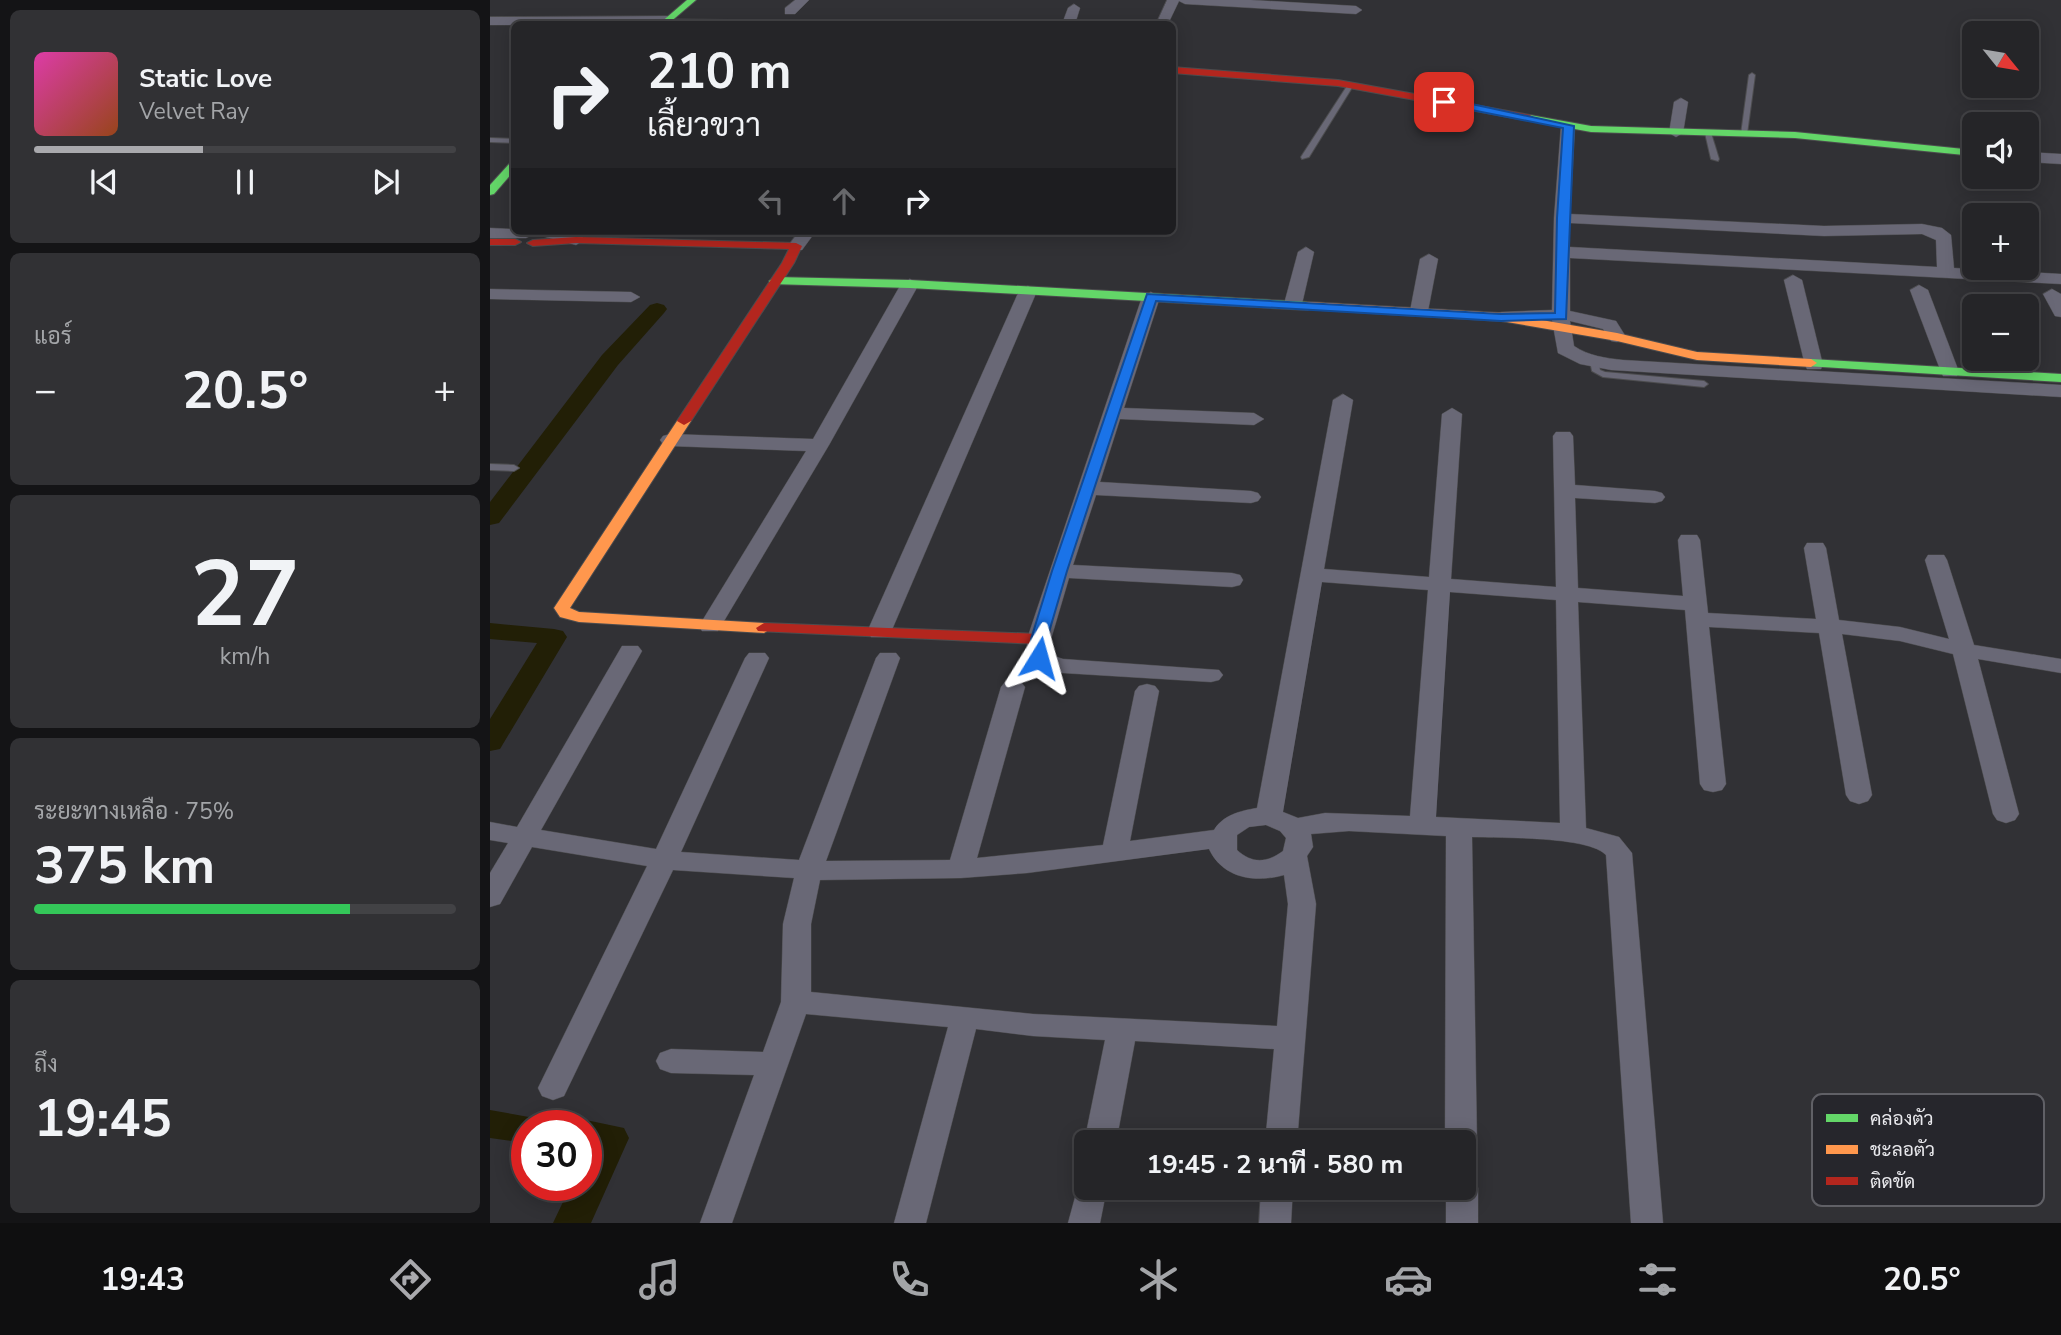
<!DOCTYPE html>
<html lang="th">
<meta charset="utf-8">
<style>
:root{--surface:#252528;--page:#313134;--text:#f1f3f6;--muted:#a3a5a8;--line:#424245;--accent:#a9a9ad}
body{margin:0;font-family:"Nunito Sans",Sarabun,sans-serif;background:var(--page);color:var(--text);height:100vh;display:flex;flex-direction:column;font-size:26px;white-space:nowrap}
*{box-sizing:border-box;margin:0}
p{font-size:23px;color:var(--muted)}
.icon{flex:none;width:38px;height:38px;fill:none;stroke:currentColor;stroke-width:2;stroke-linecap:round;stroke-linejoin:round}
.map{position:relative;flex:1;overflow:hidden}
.side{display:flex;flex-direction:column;gap:10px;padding:10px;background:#141416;width:490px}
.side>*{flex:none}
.top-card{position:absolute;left:21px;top:21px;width:665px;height:214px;border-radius:10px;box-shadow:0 4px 18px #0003,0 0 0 2px var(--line);background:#252528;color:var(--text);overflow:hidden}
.needle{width:46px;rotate:120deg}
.tools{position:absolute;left:1472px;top:21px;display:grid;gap:14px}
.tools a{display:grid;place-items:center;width:77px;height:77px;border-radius:10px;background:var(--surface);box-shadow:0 4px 18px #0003,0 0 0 2px var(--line);font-size:35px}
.speed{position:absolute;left:21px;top:1110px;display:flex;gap:14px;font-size:35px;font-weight:700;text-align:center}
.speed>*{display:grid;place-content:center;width:91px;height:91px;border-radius:50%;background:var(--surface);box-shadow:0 4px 18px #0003,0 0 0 2px var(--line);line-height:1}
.speed .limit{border:10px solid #d22;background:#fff;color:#111}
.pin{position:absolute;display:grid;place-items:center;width:60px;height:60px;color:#fff;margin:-30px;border-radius:14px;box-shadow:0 4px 10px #0006}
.me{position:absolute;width:77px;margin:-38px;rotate:8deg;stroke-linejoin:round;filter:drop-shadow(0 0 5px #0008)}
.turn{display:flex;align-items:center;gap:24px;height:147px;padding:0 21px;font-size:32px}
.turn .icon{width:91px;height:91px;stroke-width:2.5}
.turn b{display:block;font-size:49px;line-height:60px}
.lanes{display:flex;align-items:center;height:66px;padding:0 21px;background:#0003;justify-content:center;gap:35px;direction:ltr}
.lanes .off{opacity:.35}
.big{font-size:52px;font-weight:700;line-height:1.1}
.side .tile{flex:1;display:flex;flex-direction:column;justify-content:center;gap:10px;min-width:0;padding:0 24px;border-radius:10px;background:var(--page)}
.side .dial{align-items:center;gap:0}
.dial b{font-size:91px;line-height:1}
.song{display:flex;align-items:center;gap:21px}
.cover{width:84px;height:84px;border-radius:10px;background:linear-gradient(135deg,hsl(320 70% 55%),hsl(20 70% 35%))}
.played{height:7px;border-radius:4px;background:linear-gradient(90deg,var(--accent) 40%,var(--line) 40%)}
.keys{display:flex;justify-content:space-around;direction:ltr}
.heat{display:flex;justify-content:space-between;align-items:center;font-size:38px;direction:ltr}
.charge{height:10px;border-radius:5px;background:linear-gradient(90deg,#34c759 75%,var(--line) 0)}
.trip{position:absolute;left:584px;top:1130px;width:402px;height:70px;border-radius:10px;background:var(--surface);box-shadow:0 4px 18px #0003,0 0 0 2px var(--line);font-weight:700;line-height:70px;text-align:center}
.menu{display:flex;height:112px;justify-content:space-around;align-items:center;background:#0f0f10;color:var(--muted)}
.menu .icon{width:49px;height:49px}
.menu .selected{color:var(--accent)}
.menu b{font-size:32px;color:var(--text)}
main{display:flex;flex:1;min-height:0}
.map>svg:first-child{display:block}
</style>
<main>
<section class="side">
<div class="tile">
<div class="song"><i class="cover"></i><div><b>Static Love</b><p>Velvet Ray</p></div></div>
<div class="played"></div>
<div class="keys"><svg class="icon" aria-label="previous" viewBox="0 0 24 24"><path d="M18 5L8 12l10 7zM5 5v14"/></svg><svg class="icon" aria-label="pause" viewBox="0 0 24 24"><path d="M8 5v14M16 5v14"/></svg><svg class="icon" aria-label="next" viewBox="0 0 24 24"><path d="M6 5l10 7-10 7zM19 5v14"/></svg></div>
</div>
<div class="tile"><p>แอร์</p>
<div class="heat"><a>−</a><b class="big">20.5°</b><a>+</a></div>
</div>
<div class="tile dial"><b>27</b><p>km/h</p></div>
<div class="tile"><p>ระยะทางเหลือ · 75%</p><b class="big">375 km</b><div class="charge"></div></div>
<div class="tile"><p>ถึง</p><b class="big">19:45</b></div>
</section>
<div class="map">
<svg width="1571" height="1223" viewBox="0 0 1571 1223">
<rect width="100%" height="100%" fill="#313135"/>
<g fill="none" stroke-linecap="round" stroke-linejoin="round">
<g fill="#221f06" fill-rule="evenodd">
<path d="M167,303L174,305L177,309L174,313L128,365L9,523L0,525V502L112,355L160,305Z"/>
<path d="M0,623L64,629L73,631L77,637L10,749L0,751V719L47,643L0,639Z"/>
<path d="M0,1110L50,1119L53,1125H37V1143L0,1138Z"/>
<path d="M96,1120L134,1128L139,1138L101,1223H63L81,1185H96V1125H83Z"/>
</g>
<defs>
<g id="lane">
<path d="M1262,73L1265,75L1257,134L1254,136L1251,134L1259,75Z"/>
<path d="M860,84L863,86L819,157L812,159L811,157L857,86Z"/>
<path d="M1218,131L1221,133L1229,159L1228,161L1221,159L1215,133Z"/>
<path d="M0,138L24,139V143L0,142Z"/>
<path d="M1104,358L1108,361L1110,370L1115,372L1214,381L1218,384L1214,387L1113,377L1102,371L1100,361Z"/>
<path d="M0,464L24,465L29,468L24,471L0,470Z"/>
</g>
<g id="street">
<path d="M305,0H319L305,14H295V8Z"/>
<path d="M677,0H761L866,6L872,10L866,14L695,4L689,1L678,24H666Z"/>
<path d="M584,4L590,8L585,24H572L578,8Z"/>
<path d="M177,16L183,19L294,20L301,24L0,25V17Z"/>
<path d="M1191,98L1198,102L1193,133L1186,137L1179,133L1184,102Z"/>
<path d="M1078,122L1085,126L1080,214L1334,226L1432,224L1452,228L1461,235L1464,268L1571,274V284L1080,258V311L1126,321L1136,337L1127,342L1121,341L1113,329L1080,321L1084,346C1099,356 1115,358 1133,360L1571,385V397L1121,370L1090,364L1068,353L1062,320L1006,321L1003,317L1006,313L1012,312L1062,310L1064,218L1071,126ZM1080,223L1334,236L1432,234L1446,240L1447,267L1080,247Z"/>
<path d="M1536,152L1571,154V164L1536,162Z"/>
<path d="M0,228L66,231L92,236L94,240L86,245L44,234L36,238H0Z"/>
<path d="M309,231H326L312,250H300L298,246Z"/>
<path d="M816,247L824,252L812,304L809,308H797L794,304L808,252Z"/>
<path d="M939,254L948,259L938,311L929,316L920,311L930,259Z"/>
<path d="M1303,275L1312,280L1333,365L1331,369H1317L1315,365L1294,280Z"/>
<path d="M420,279L429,284L339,445L231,626L228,631H212L209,626L316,451L180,446L173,444L170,440L173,436L180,434L323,439L411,284Z"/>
<path d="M1429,285L1438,290L1469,372L1467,376H1453L1451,372L1420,290Z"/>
<path d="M538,286L547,291L401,632L397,637H381L377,632L529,291Z"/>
<path d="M0,289L141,292L150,297L141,302L0,299Z"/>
<path d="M1562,289L1571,294V317L1565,316L1553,294Z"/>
<path d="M661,292L670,297L634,408L764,413L774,419L764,425L630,419L610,482L761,491L768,493L771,497L768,501L761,503L606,495L583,565L742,573L750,575L753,580L750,585L742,587L579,578L561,639V655L573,659L729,670L733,675L729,680L721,682L573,673L551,669L537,658V639L652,297Z"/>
<path d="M853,394L863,400L834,569L939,577L952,414L962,408L972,414L961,579L1066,587L1063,436L1066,432H1080L1083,436L1085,485L1165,491L1172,493L1175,497L1172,501L1165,503L1085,498L1088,588L1193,596L1188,540L1191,535H1207L1210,540L1218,613L1326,619L1314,548L1317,543H1333L1336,548L1349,620L1410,627L1459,639L1435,560L1438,555H1454L1457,560L1484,645L1571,659V673L1488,659L1529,814L1525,820L1516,823L1507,820L1503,814L1463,654L1410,641L1352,634L1382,795L1378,801L1369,804L1360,801L1356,795L1329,633L1219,627L1236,784L1232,790L1223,792L1214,790L1210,784L1195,610L1088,602L1096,828L1129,837L1142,853L1173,1223H1141L1116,855C1099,836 1010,838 982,837L987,1143L982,1152L975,1154V1143H955L956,836L859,831L821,834L823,847L817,856L826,904L807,1143H775L784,1049L645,1041L626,1143H597V1148L594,1143L615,1040L543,1036L486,1029L436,1223H404L458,1027L316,1014L242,1223H210L264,1075L181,1073L170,1069L166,1061L170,1053L181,1049L273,1052L291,1002L293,924L304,878L183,870L74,1096L63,1100L52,1096L48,1088L157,866L42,847L10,904L0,907V873L18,843L0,840V822L27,827L132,646H148L152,651L51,830L166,849L255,658L259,653H275L279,658L191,852L309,860L386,658L390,653H406L410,658L336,861L460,860L511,687L515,682L523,680L531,682L535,687L487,858L613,845L645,691L649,686L657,684L665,686L669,691L640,841L724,830C733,815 750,811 767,808L843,400ZM832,582L938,590L920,816L835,813L808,818L793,812ZM960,592L1066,600L1070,823L946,817ZM776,825L790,831L796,838L793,851C777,863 762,864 747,850V835L759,827ZM719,849C733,879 766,883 794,875L798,904L787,1026L543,1014L321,992V924L330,880L471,878L537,873Z"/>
<path d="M597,1176V1188H617L610,1223H578L590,1179Z"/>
<path d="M975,1176L983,1179L988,1188V1223H956V1188H975Z"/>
<path d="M771,1188H803L801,1223H769Z"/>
</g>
<g id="fast">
<path d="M197,0H206L178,24H169Z"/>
<path d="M1040,115L1101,126L1305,132L1484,150V156L1305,138L1101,132L1036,120L1035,118Z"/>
<path d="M24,162V171L4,194L0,195V185L20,163Z"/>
<path d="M285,277L420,280L818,302L824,306L818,310L420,288L281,284L279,281Z"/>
<path d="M1321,359L1571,374V382L1316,366V360Z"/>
</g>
<g id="slow">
<path d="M818,302L1011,313L1127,333L1207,352L1321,359L1327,363L1321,367L1207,360L1127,341L1011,321L814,309V303Z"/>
<path d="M194,417L201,421L80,608L89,612L274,623L282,628L274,633L89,622L70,617L64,608L187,421Z"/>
</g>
<g id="jam">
<path d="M682,67L848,80L1040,115L1045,118L1040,121L848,86L682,73Z"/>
<path d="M86,237L306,243L312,246L304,263L201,421L194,425L187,421L292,263L299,249L86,243L43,246L37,243L43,240Z"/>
<path d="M0,239H25L31,242L25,245H0Z"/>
<path d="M274,623L549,634L557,639L549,644L268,631L266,628Z"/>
</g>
</defs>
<use href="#lane" stroke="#4c4c4e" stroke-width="2"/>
<use href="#street" stroke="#4c4c4e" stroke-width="1"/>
<use href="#fast" stroke="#4c4c4e" stroke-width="2"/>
<use href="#slow" stroke="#4c4c4e" stroke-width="2"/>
<use href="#jam" stroke="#4c4c4e" stroke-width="2"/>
<use href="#lane" fill="#696876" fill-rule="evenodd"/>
<use href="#street" fill="#696876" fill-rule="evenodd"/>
<use href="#fast" fill="#63d668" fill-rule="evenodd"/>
<use href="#slow" fill="#ff974d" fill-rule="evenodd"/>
<use href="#jam" fill="#b3261e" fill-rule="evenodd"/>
</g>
<path fill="#1a73e8" stroke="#114b97" stroke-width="2" d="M954,98L1084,126L1076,319L1011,321L666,301L577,571L557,639V658L549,663L543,661L541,639L562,571L657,294L1011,314L1065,313L1067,218L1073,128L951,104V99Z"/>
<rect x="1322" y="1094" width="232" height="112" rx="10" fill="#26262c" stroke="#606066" stroke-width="2"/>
<rect x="1336" y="1114" width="32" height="8" fill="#63d668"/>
<rect x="1336" y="1145" width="32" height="9" fill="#ff974d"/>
<rect x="1336" y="1177" width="32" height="8" fill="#b3261e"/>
<g font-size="19" fill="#e9e9ed">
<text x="1380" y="1125">คล่องตัว</text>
<text x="1380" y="1156">ชะลอตัว</text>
<text x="1380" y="1188">ติดขัด</text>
</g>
</svg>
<div class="tools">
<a><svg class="needle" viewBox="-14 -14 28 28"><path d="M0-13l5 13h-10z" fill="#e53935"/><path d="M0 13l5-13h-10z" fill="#a3a5a8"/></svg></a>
<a><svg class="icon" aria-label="sound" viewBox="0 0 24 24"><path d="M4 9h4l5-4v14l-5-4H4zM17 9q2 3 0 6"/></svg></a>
<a>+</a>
<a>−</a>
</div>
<div class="speed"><div class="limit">30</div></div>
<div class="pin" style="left:954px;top:102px;background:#d93025"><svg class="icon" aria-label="arrive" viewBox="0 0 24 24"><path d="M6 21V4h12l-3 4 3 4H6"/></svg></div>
<svg class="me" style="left:549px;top:658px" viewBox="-20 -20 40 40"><path d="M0-17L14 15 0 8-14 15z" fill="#1a73e8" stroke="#fff" stroke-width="4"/></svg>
<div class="trip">19:45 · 2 นาที · 580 m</div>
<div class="top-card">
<div class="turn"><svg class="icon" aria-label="right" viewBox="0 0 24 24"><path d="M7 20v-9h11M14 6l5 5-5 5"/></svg><div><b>210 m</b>เลี้ยวขวา</div></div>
<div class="lanes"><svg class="icon off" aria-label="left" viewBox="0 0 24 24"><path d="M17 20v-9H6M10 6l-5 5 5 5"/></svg><svg class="icon off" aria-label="ahead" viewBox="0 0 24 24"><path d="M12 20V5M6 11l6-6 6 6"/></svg><svg class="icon" aria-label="right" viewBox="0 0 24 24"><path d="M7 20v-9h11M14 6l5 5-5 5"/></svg></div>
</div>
</div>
</main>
<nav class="menu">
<b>19:43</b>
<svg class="icon selected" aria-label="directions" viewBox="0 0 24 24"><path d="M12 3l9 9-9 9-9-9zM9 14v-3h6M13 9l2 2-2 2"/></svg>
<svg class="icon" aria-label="music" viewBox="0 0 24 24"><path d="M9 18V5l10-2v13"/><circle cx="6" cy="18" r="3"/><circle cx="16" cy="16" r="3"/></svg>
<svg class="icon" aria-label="phone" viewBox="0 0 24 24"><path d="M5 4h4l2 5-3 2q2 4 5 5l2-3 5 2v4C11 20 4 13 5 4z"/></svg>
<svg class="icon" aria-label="climate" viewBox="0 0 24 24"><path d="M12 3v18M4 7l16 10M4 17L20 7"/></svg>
<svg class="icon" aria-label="car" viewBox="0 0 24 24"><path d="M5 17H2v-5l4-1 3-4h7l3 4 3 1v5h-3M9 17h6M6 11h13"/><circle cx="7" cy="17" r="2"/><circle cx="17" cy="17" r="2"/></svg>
<svg class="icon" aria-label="filters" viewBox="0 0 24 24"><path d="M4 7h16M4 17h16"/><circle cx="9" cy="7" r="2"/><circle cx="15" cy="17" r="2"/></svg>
<b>20.5°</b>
</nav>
